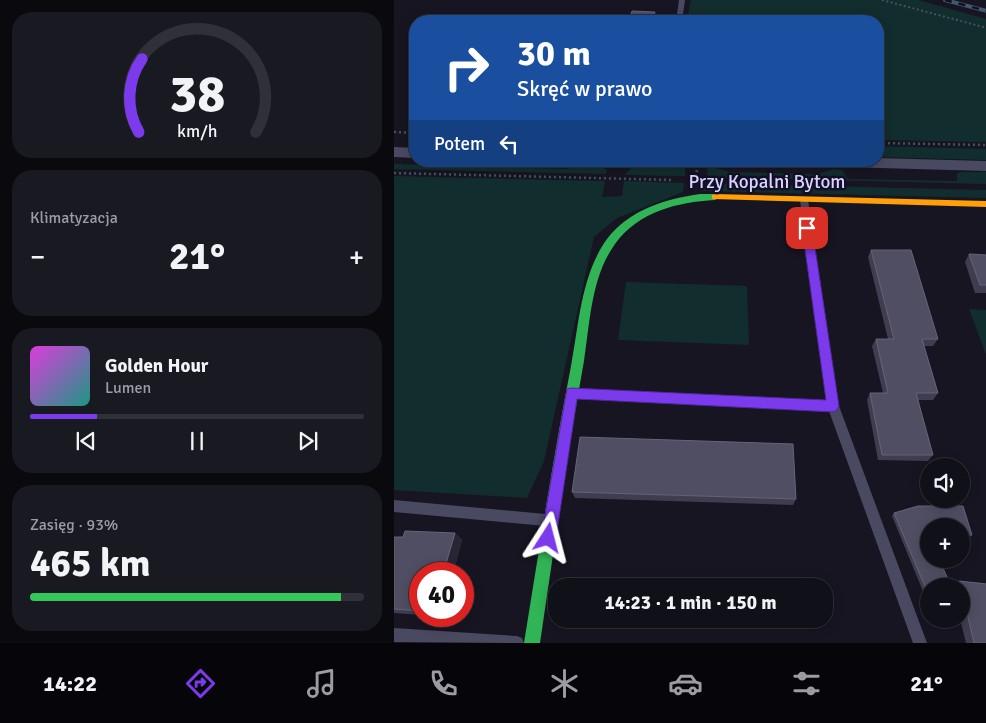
<!DOCTYPE html>
<html lang="pl">
<meta charset="utf-8">
<style>
:root{--surface:#101019;--page:#191922;--text:#f1f3f6;--muted:#9c9da2;--line:#303038;--accent:#7c3aed}
body{margin:0;font-family:Signika,sans-serif;background:var(--page);color:var(--text);height:100vh;display:flex;flex-direction:column;font-size:19px;white-space:nowrap}
*{box-sizing:border-box;margin:0}
p{font-size:16px;color:var(--muted)}
.icon{flex:none;width:28px;height:28px;fill:none;stroke:currentColor;stroke-width:2;stroke-linecap:round;stroke-linejoin:round}
.map{position:relative;flex:1;overflow:hidden}
.drawer{display:flex;flex-direction:column;gap:12px;padding:12px;background:#09090e;width:394px}
.drawer>*{flex:none}
.top-card{position:absolute;left:15px;top:15px;width:475px;height:152px;border-radius:20px;box-shadow:0 2px 12px #0003,0 0 0 1px var(--line);background:#1a4fa0;color:#fff;overflow:hidden}
.tools{position:absolute;left:526px;top:458px;display:grid;gap:10px}
.tools a{display:grid;place-items:center;width:50px;height:50px;border-radius:50%;background:var(--surface);box-shadow:0 2px 12px #0003,0 0 0 1px var(--line);font-size:25px}
.speed{position:absolute;left:15px;top:562px;display:flex;gap:10px;font-size:25px;font-weight:700;text-align:center}
.speed>*{display:grid;place-content:center;width:65px;height:65px;border-radius:50%;background:var(--surface);box-shadow:0 2px 12px #0003,0 0 0 1px var(--line);line-height:1}
.speed .limit{border:8px solid #d22;background:#fff;color:#111}
.pin{position:absolute;display:grid;place-items:center;width:42px;height:42px;color:#fff;margin:-21px;border-radius:10px;box-shadow:0 2px 8px #0006}
.me{position:absolute;width:55px;margin:-28px;rotate:9deg;stroke-linejoin:round;filter:drop-shadow(0 0 4px #0008)}
.turn{display:flex;align-items:center;gap:18px;height:105px;padding:0 25px;font-size:22px}
.turn .icon{width:65px;height:65px;stroke-width:2.5}
.turn b{display:block;font-size:35px;line-height:42px}
.then{display:flex;align-items:center;height:48px;padding:0 25px;background:#0003;gap:10px;font-size:19px}
.big{font-size:38px;font-weight:800;line-height:1.1}
.drawer .card{flex:1;display:flex;flex-direction:column;justify-content:center;gap:8px;min-width:0;padding:0 18px;border-radius:20px;background:var(--page)}
.drawer .dial{align-items:center;gap:0}
.dial svg{height:130px;overflow:visible;fill:none;stroke:var(--line);stroke-width:7;stroke-linecap:round;text-anchor:middle}
.dial text{fill:var(--text);stroke:none}
.song{display:flex;align-items:center;gap:15px}
.cover{width:60px;height:60px;border-radius:8px;background:linear-gradient(135deg,hsl(300 70% 55%),hsl(170 70% 35%))}
.played{height:5px;border-radius:2px;background:linear-gradient(90deg,var(--accent) 20%,var(--line) 20%)}
.keys{display:flex;justify-content:space-around;direction:ltr}
.heat{display:flex;justify-content:space-between;align-items:center;font-size:28px;direction:ltr}
.charge{height:8px;border-radius:4px;background:linear-gradient(90deg,#34c759 93%,var(--line) 0)}
.trip{position:absolute;left:154px;top:578px;width:285px;height:50px;border-radius:20px;background:var(--surface);box-shadow:0 2px 12px #0003,0 0 0 1px var(--line);font-weight:800;line-height:50px;text-align:center}
.tab-bar{display:flex;height:80px;justify-content:space-around;align-items:center;background:#06060a;color:var(--muted)}
.tab-bar .icon{width:35px;height:35px}
.tab-bar .current{color:var(--accent)}
.tab-bar b{font-size:22px;color:var(--text)}
main{display:flex;flex:1;min-height:0}
.map>svg:first-child{display:block}
</style>
<main>
<section class="drawer">
<div class="card dial"><svg viewBox="0 0 100 80">
<path d="M14 69A42 42 0 1 1 86 69"/>
<path d="M14 69A42 42 0 0 1 16 24" stroke="#7c3aed"/>
<text x="50" y="56" font-size="32" font-weight="700">38</text>
<text x="50" y="72" font-size="11">km/h</text>
</svg></div>
<div class="card"><p>Klimatyzacja</p>
<div class="heat"><a>−</a><b class="big">21°</b><a>+</a></div>
</div>
<div class="card">
<div class="song"><i class="cover"></i><div><b>Golden Hour</b><p>Lumen</p></div></div>
<div class="played"></div>
<div class="keys"><svg class="icon" aria-label="previous" viewBox="0 0 24 24"><path d="M18 5L8 12l10 7zM5 5v14"/></svg><svg class="icon" aria-label="pause" viewBox="0 0 24 24"><path d="M8 5v14M16 5v14"/></svg><svg class="icon" aria-label="next" viewBox="0 0 24 24"><path d="M6 5l10 7-10 7zM19 5v14"/></svg></div>
</div>
<div class="card"><p>Zasięg · 93%</p><b class="big">465 km</b><div class="charge"></div></div>
</section>
<div class="map">
<svg width="593" height="643" viewBox="0 0 593 643">
<rect width="100%" height="100%" fill="#161521"/>
<g fill="#122d2e">
<path d="M297,0H525L592,19V142L484,140V21H293Z"/>
<path d="M484,146L592,149V160L484,157Z"/>
<path d="M192,163H202L213,170L212,174L0,169V164L171,169Z"/>
<path d="M248,164L291,165V176L231,175L237,168Z"/>
<path d="M314,166L336,172L424,174L440,169L448,170L453,178L456,179L563,181V174L566,172H592V184L313,177Z"/>
<path d="M0,176L211,181L208,197L228,196L230,181L290,183L289,192L223,218L200,237L150,461L133,498L0,490Z"/>
<path d="M306,183L592,190L593,198L306,191Z"/>
<path d="M232,282L353,286L355,345L224,340Z"/>
<path d="M575,309L592,310V355Z"/>
</g>
<g fill="none" stroke-linecap="round" stroke-linejoin="round">
<path stroke="#445160" stroke-width="2" stroke-dasharray="2 2.5" stroke-linecap="butt" d="M488,0L593,28"/>
<g stroke="#445160" stroke-width="2.5" stroke-dasharray="2 3" stroke-linecap="butt">
<path d="M0,132L21,133"/>
<path d="M484,143L593,145"/>
<path d="M0,173L279,180"/>
<path d="M302,177L304,161"/>
</g>
<g fill="#4a4962" fill-rule="evenodd">
<path d="M285,0H291L288,21H282Z"/>
<path d="M410,197L414,200L445,406L533,643H519L435,411L181,398L177,396L176,393L177,390L181,388L433,401L406,200Z"/>
<path d="M0,500L151,514L156,515L157,520L156,525L151,526L0,512Z"/>
<path d="M0,628L123,636L128,638L130,643L0,642Z"/>
</g>
<g fill="#4a4962" fill-rule="evenodd">
<path d="M0,147L21,148V158L0,157Z"/>
<path d="M484,158L593,161V171L416,166L410,164L408,161H484Z"/>
</g>
<path fill="#30b455" fill-rule="evenodd" d="M306,194H321L326,197L321,200C283,202 244,212 221,244C197,277 196,323 190,361C173,455 160,549 146,643H130C145,551 159,458 177,366C185,324 187,275 213,239C235,210 271,199 306,194Z"/>
<path fill="#ff9f0a" fill-rule="evenodd" d="M321,194L593,201V207L318,199V195Z"/>
<defs>
<path id="rail" d="M551,0L593,11"/>
</defs>
<use href="#rail" stroke="#42596b" stroke-width="4"/>
<use href="#rail" stroke="#130f27" stroke-width="2.5" stroke-dasharray="7" stroke-linecap="butt"/>
</g>
<g fill="#403d50">
<path d="M477,250L544,339L539,346H530L544,393L539,400H524L539,455L534,461L484,460L473,400L476,393H489L478,346L482,339H494L474,257Z"/>
<path d="M575,254L593,255V293H581L571,262Z"/>
<path d="M178,492L402,499L399,505L181,498Z"/>
<path d="M524,506H569L578,535L574,538H568V526H535V559H545L557,586H535V601H533L498,516L500,513Z"/>
<path d="M61,533L68,540L59,574H26V615L0,613V537H9Z"/>
<path d="M565,581L593,584V643H572L566,619H568V586H559V585Z"/>
</g>
<path fill="#282635" d="M61,533L68,540L59,574H49Z"/>
<g fill="#504e63" stroke="#66637b">
<path d="M238,11L261,12L259,21H235Z"/>
<path d="M205,20L232,21H205Z"/>
<path d="M477,250H517L544,339H528L544,393H522L539,455H488L476,393H494L482,339H500Z"/>
<path d="M575,254L593,255V285H586Z"/>
<path d="M186,437L399,444L402,499L178,492Z"/>
<path d="M524,506H569L578,535H568V526H535V559H545L557,586H535V596L500,513Z"/>
<path d="M11,531L61,533L49,574H26V611L0,609V537H9Z"/>
<path d="M565,581L593,584V643H580L568,591V586H566Z"/>
</g>
<path fill="#7c3aed" stroke="#51269a" d="M413,224L418,228L445,406L443,410L439,412L183,399L162,538L160,543L154,545L149,543L147,538L173,389L177,388L432,400L408,228Z"/>
<g text-anchor="middle" dominant-baseline="central" stroke-width="5" stroke-linejoin="round" paint-order="stroke">
<g font-size="19" fill="#d9d4ff" stroke="#130f27">
<text x="373" y="182">Przy Kopalni Bytom</text>
</g>
</g>
</svg>
<div class="tools">
<a><svg class="icon" aria-label="sound" viewBox="0 0 24 24"><path d="M4 9h4l5-4v14l-5-4H4zM17 9q2 3 0 6"/></svg></a>
<a>+</a>
<a>−</a>
</div>
<div class="speed"><div class="limit">40</div></div>
<div class="pin" style="left:413px;top:228px;background:#d93025"><svg class="icon" aria-label="arrive" viewBox="0 0 24 24"><path d="M6 21V4h12l-3 4 3 4H6"/></svg></div>
<svg class="me" style="left:154px;top:538px" viewBox="-20 -20 40 40"><path d="M0-17L14 15 0 8-14 15z" fill="#7c3aed" stroke="#fff" stroke-width="4"/></svg>
<div class="trip">14:23 · 1 min · 150 m</div>
<div class="top-card">
<div class="turn"><svg class="icon" aria-label="right" viewBox="0 0 24 24"><path d="M7 20v-9h11M14 6l5 5-5 5"/></svg><div><b>30 m</b>Skręć w prawo</div></div>
<div class="then">Potem<svg class="icon" aria-label="left" viewBox="0 0 24 24"><path d="M17 20v-9H6M10 6l-5 5 5 5"/></svg></div>
</div>
</div>
</main>
<nav class="tab-bar">
<b>14:22</b>
<svg class="icon current" aria-label="directions" viewBox="0 0 24 24"><path d="M12 3l9 9-9 9-9-9zM9 14v-3h6M13 9l2 2-2 2"/></svg>
<svg class="icon" aria-label="music" viewBox="0 0 24 24"><path d="M9 18V5l10-2v13"/><circle cx="6" cy="18" r="3"/><circle cx="16" cy="16" r="3"/></svg>
<svg class="icon" aria-label="phone" viewBox="0 0 24 24"><path d="M5 4h4l2 5-3 2q2 4 5 5l2-3 5 2v4C11 20 4 13 5 4z"/></svg>
<svg class="icon" aria-label="climate" viewBox="0 0 24 24"><path d="M12 3v18M4 7l16 10M4 17L20 7"/></svg>
<svg class="icon" aria-label="car" viewBox="0 0 24 24"><path d="M5 17H2v-5l4-1 3-4h7l3 4 3 1v5h-3M9 17h6M6 11h13"/><circle cx="7" cy="17" r="2"/><circle cx="17" cy="17" r="2"/></svg>
<svg class="icon" aria-label="filters" viewBox="0 0 24 24"><path d="M4 7h16M4 17h16"/><circle cx="9" cy="7" r="2"/><circle cx="15" cy="17" r="2"/></svg>
<b>21°</b>
</nav>
